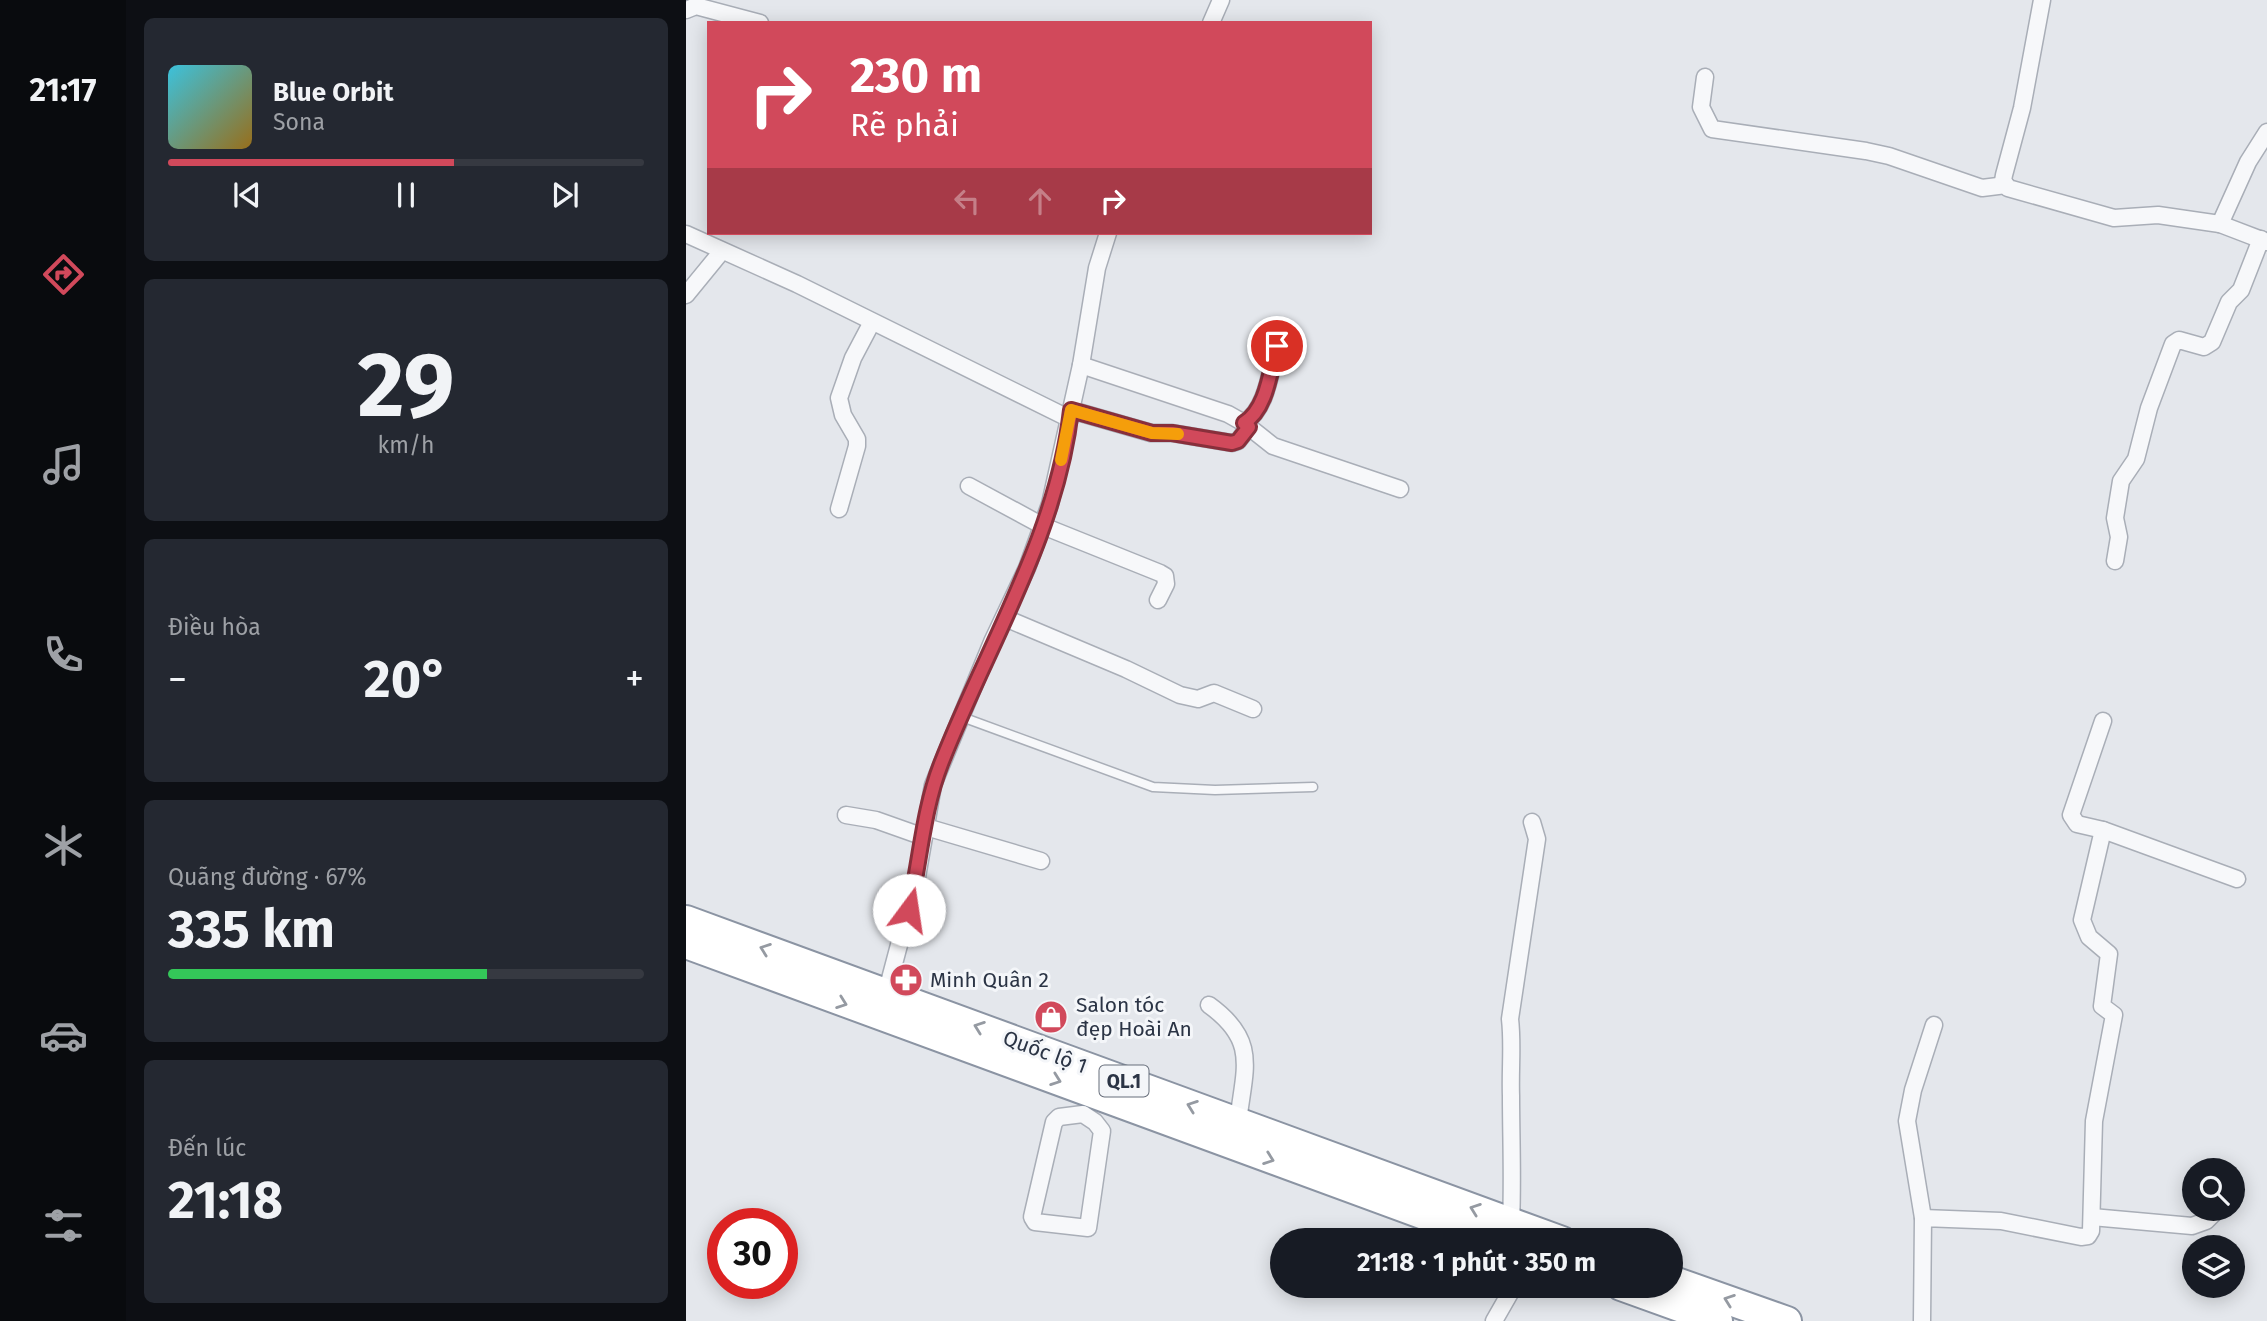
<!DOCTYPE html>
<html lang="vi">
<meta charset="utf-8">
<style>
:root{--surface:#171b24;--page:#242831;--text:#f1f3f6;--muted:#9ea1a6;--line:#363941;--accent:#d1495b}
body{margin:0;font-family:"Fira Sans",sans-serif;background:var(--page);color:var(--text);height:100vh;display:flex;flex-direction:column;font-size:26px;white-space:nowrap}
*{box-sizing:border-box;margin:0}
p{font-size:23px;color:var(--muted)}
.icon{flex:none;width:38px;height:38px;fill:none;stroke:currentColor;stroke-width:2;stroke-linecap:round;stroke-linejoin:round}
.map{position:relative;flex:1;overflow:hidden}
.drawer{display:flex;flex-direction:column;gap:18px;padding:18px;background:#0d0f14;width:560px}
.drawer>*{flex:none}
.hud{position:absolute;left:21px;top:21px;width:665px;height:214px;border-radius:0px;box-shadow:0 4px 18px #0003;background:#d1495b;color:#fff;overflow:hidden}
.controls{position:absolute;left:1496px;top:1158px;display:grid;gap:14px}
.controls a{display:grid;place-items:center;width:63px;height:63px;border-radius:50%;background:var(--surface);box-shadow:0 4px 18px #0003;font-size:35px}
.speed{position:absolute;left:21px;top:1208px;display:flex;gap:14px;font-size:35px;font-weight:700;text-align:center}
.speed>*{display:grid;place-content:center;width:91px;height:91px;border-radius:50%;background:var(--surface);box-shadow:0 4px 18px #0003;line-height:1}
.speed .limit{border:10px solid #d22;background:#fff;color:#111}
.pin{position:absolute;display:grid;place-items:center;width:60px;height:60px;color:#fff;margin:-30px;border:4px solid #fff;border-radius:50%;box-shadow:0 2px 7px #0007}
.me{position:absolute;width:77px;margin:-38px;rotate:14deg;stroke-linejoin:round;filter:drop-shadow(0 0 5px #0008)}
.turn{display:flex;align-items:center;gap:24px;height:147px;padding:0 28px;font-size:32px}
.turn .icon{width:91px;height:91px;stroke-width:2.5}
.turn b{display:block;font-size:49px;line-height:60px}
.lanes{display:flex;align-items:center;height:66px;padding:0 28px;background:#0003;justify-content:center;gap:35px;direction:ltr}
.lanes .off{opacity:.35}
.big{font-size:52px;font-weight:700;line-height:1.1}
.drawer .tile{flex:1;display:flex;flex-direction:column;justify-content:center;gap:10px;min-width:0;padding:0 24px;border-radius:10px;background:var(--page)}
.drawer .dial{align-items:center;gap:0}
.dial b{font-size:91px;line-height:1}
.song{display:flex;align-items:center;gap:21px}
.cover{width:84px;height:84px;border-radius:10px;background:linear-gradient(135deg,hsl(190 70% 55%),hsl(40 70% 35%))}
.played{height:7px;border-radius:4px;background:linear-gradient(90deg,var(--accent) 60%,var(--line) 60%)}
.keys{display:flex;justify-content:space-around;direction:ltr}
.heat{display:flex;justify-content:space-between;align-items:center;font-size:38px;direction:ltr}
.charge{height:10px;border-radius:5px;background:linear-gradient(90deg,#34c759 67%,var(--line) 0)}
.trip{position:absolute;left:584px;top:1228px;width:413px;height:70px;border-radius:35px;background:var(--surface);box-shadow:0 4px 18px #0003;font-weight:700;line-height:70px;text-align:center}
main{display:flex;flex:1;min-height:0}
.tabs{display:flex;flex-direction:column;width:126px;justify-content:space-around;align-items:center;background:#090b0e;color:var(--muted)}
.tabs .icon{width:49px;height:49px}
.tabs .selected{color:var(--accent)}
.tabs b{font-size:32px;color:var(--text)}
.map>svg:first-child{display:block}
</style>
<main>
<nav class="tabs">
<b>21:17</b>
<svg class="icon selected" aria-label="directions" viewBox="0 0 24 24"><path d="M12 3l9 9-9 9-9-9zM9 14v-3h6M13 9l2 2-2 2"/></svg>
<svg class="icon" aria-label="music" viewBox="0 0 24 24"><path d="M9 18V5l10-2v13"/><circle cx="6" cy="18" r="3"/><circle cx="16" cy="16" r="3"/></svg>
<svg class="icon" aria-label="phone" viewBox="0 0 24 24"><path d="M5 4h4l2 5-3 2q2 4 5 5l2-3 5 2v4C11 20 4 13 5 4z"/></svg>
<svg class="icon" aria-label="climate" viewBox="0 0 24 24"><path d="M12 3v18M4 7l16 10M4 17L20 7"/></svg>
<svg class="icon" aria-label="car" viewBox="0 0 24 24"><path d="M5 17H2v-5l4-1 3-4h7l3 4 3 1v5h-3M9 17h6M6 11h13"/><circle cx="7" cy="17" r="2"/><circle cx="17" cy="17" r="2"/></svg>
<svg class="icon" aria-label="filters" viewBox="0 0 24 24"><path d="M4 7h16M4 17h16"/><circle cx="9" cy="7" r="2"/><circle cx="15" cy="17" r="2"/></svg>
</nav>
<section class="drawer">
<div class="tile">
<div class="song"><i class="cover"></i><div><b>Blue Orbit</b><p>Sona</p></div></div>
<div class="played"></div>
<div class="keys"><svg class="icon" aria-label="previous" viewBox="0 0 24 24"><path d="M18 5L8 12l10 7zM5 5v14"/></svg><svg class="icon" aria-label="pause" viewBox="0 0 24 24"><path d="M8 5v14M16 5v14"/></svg><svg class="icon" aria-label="next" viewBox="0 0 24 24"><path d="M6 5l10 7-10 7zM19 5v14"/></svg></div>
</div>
<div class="tile dial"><b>29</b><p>km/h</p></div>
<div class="tile"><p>Điều hòa</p>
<div class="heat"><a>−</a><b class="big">20°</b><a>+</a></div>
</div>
<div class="tile"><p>Quãng đường · 67%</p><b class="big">335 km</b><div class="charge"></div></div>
<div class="tile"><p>Đến lúc</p><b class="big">21:18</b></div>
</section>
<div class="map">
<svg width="1581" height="1321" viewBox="0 0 1581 1321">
<rect width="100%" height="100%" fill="#e4e7ec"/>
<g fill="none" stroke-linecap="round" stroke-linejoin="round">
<defs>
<path id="service" d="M276,717L467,787L529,790L627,787"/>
<g id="minor">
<path d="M1356,0L1336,108L1318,175L1317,181L1322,188L1428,218L1472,215L1534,224L1581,242"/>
<path d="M0,10L10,6L74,23"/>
<path d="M525,23L535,0"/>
<path d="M1019,77L1015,107L1026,129L1180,151L1203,156L1296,188L1320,185"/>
<path d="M1534,224L1562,162L1581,132"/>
<path d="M0,234L111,284L384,419"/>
<path d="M0,295L36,251"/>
<path d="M395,365L542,414L558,423L587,446L714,489"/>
<path d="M385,410L465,433H486L546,443L552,441L563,427"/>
<path d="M558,423C581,409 584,371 591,346"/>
<path d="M283,486L357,526L474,573L479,576L480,584L472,600"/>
<path d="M153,509L171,446V439L157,415L153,398L167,358L186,322"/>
<path d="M1429,561L1433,537L1429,518L1435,481L1450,459L1463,408L1487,344L1493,340L1518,347L1526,342L1543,302L1555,290L1575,239"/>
<path d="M319,618L440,669L494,695L512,699L528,693L567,709"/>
<path d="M160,815L190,820L238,837"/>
<path d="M240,827L355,861"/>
<path d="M1417,830L1551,879"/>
<path d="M200,994L231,877L247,785L306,642L341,568L364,504L395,365L411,268L422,233"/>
<path d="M523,1005C573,1041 558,1069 552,1122"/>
<path d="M397,1114L409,1122L416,1131L402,1228L349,1222L346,1217L368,1122L373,1117Z"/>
<path d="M1406,1217L1506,1226L1520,1221L1532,1209"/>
<path d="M1237,1218L1221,1121L1227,1090L1248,1025"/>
<path d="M825,1222C827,1180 825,1138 825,1096C824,1069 827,1045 824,1019L851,839L846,822"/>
<path d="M808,1321L828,1286"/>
<path d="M1236,1321L1237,1218L1315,1221L1395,1237L1402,1236L1405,1231L1408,1121L1428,1015L1416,1006L1423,954L1403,937L1396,920L1417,830L1391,824L1385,815L1417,721"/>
</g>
<g id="trunk">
<path d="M0,920L876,1241"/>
<path d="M0,944L809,1241"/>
<path d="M985,1280L1101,1321"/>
<path d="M935,1286L1032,1321"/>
</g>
</defs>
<use href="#service" stroke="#a9aeb7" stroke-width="11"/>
<use href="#minor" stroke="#a9aeb7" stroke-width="19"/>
<use href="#trunk" stroke="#8b94a3" stroke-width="32"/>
<use href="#service" stroke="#f7f8fa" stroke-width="8"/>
<use href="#minor" stroke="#f7f8fa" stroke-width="16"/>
<use href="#trunk" stroke="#fff" stroke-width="28"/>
</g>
<defs><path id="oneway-chevron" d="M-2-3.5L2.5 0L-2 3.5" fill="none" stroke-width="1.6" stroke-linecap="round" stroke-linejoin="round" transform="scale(1.75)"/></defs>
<g stroke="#959aa2">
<use href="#oneway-chevron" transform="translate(79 949) rotate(-160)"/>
<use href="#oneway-chevron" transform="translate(156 1003) rotate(20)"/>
<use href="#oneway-chevron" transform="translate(293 1027) rotate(-160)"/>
<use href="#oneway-chevron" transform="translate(370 1080) rotate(20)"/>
<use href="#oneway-chevron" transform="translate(506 1106) rotate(-160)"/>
<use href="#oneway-chevron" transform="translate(583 1159) rotate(20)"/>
<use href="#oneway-chevron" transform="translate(789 1209) rotate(-160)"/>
<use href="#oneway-chevron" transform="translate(1043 1300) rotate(-160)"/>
</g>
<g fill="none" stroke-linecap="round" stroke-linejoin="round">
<defs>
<path id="route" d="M223,910C234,862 237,810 255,764C300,648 371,536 385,410L466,433H486L546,443L552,441L563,427L558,423C581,409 584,371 591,346"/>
</defs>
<use href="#route" stroke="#882f3b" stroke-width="18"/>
<use href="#route" stroke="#d1495b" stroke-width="12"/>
<path stroke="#f59e0b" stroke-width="12" d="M375,460L385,410L466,433L492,434"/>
</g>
<defs>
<symbol id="pharmacy-disc" viewBox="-11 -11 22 22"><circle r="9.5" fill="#d1495b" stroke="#f4f6f9"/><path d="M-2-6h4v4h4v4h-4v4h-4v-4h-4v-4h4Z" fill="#fff"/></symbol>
<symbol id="shop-disc" viewBox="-11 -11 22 22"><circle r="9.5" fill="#d1495b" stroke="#f4f6f9"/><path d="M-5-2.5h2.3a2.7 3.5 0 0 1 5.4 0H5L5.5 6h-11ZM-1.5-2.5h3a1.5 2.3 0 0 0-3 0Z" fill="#fff"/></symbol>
</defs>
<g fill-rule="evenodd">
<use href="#pharmacy-disc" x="201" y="961" width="38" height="38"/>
<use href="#shop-disc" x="346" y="998" width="38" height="38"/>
</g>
<g text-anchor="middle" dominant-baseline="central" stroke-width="6" stroke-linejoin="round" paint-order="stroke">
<rect fill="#f4f6f9" stroke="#676e7b" stroke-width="2" x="413.5" y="1065.5" width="49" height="31" rx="5"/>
<g font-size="19" font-weight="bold" fill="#2b3445">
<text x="438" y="1081">QL.1</text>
</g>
<g font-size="21" fill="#2b3445" stroke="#f4f6f9" text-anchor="start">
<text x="244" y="980">Minh Quân 2</text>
<text x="390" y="1005">Salon tóc<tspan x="390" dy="24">đẹp Hoài An</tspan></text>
</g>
<g font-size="21" fill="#2b3445" stroke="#f4f6f9">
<text transform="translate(359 1052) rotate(20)">Quốc lộ 1</text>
</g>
</g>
</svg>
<div class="controls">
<a><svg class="icon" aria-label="search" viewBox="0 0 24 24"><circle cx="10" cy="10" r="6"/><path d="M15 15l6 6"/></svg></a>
<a><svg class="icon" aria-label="layers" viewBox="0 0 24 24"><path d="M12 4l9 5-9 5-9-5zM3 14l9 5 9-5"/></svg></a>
</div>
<div class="speed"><div class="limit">30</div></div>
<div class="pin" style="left:591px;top:346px;background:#d93025"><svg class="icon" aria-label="arrive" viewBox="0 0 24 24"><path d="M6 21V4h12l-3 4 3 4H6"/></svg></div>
<svg class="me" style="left:223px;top:910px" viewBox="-20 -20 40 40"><circle r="19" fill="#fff"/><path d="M0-13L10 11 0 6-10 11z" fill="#d1495b"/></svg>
<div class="trip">21:18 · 1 phút · 350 m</div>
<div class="hud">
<div class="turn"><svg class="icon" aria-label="right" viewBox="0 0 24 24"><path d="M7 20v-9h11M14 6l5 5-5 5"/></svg><div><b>230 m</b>Rẽ phải</div></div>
<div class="lanes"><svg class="icon off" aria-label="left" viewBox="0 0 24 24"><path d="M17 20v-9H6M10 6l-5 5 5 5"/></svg><svg class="icon off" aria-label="ahead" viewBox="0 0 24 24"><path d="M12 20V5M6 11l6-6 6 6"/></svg><svg class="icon" aria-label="right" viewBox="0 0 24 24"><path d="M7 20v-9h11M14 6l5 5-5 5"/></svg></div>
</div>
</div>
</main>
